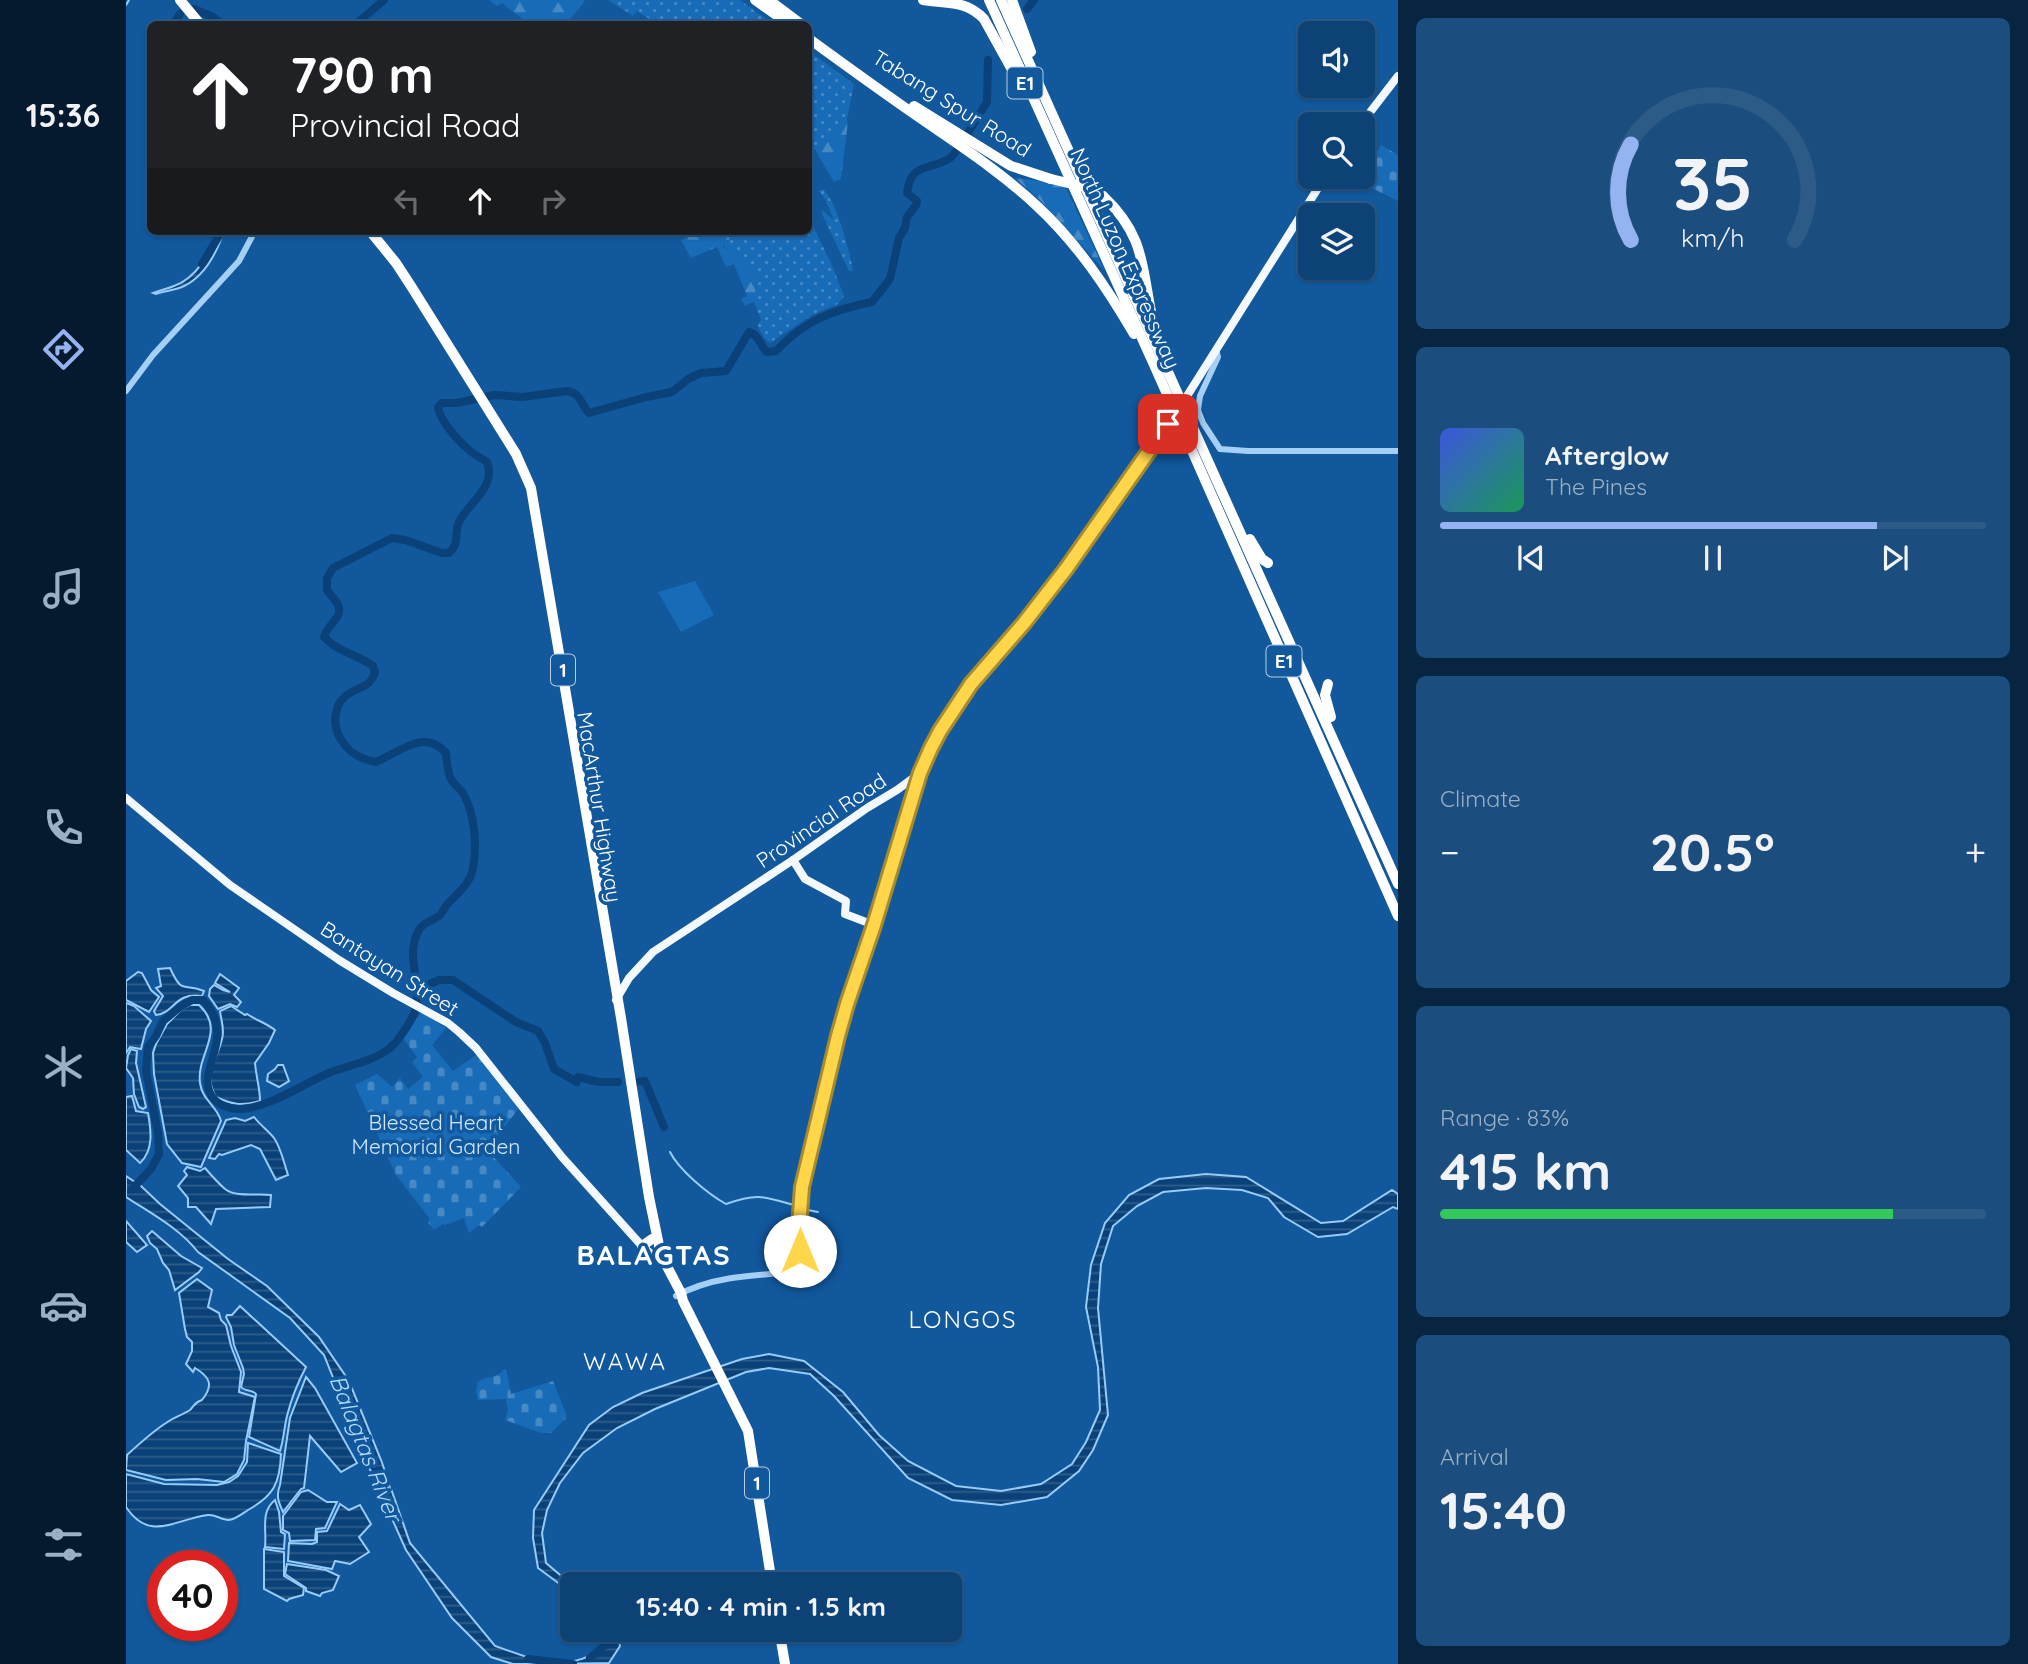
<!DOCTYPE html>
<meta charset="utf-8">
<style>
:root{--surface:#0d4276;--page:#1b4d7e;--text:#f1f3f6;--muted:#9ab0c5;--line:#2d5b88;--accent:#95b2f1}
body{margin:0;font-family:Quicksand,sans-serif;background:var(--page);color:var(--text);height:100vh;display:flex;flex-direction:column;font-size:26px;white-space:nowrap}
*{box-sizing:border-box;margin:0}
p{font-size:23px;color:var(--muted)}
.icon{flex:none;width:38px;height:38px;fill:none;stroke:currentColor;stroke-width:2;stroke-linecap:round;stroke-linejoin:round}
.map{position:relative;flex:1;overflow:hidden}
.drawer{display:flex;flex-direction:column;gap:18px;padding:18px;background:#072441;width:630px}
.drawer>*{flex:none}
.top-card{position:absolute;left:21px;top:21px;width:665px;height:214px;border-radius:10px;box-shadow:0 2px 5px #0004,0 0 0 2px var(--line);background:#202124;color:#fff;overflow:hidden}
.buttons{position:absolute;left:1172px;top:21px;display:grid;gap:14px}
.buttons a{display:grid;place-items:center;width:77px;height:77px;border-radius:10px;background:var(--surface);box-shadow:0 2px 5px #0004,0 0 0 2px var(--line);font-size:35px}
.speed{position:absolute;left:21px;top:1550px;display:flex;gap:14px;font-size:35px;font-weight:700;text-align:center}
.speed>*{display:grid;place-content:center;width:91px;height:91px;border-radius:50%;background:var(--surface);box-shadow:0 2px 5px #0004,0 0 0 2px var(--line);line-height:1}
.speed .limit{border:10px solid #d22;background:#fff;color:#111}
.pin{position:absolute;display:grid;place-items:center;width:60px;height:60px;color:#fff;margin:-30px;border-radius:14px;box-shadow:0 4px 10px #0006}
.me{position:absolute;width:77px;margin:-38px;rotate:0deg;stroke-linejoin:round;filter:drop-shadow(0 0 5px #0008)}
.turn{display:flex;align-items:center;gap:24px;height:147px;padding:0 28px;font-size:32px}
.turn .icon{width:91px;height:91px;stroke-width:2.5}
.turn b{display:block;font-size:49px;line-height:60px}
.lanes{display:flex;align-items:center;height:66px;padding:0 28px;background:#0003;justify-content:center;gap:35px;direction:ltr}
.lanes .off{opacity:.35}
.big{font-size:52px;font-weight:800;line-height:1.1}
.drawer .tile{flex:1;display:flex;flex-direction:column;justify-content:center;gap:10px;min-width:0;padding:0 24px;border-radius:10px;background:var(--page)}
.drawer .dial{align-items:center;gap:0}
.dial svg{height:182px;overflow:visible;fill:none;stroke:var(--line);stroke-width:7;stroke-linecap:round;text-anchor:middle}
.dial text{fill:var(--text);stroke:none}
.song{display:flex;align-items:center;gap:21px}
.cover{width:84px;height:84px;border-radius:10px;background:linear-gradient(135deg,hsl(230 70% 55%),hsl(150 70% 35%))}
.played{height:7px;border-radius:4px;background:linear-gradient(90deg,var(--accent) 80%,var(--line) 80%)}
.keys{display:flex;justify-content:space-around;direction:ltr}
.heat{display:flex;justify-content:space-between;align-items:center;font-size:38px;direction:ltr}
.charge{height:10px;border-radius:5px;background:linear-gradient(90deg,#34c759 83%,var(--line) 0)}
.trip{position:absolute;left:434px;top:1572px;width:402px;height:70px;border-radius:10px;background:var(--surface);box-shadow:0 2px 5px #0004,0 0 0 2px var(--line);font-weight:800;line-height:70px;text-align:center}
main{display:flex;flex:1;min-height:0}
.dock{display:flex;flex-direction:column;width:126px;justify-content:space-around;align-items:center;background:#051a2f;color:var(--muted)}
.dock .icon{width:49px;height:49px}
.dock .active{color:var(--accent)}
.dock b{font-size:32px;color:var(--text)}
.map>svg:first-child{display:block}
</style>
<main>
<nav class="dock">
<b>15:36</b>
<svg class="icon active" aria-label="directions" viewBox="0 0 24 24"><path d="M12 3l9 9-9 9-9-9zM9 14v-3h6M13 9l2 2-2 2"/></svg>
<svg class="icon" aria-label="music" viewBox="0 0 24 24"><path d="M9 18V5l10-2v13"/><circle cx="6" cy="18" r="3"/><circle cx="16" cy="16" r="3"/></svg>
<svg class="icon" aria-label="phone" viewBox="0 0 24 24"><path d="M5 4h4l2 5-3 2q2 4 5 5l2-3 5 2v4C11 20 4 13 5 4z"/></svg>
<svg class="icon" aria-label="climate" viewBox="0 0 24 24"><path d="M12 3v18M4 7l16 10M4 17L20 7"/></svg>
<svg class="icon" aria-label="car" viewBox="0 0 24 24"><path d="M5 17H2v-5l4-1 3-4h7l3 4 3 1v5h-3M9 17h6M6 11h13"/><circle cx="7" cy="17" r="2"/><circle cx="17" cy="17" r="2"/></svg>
<svg class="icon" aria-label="filters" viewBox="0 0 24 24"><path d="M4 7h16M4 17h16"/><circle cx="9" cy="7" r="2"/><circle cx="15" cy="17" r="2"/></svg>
</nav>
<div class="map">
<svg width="1272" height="1664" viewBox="0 0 1272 1664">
<defs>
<pattern id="grass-dots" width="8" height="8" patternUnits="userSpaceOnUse" patternTransform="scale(1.75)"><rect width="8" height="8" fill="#186bb7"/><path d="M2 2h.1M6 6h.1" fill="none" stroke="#4689c5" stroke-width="1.8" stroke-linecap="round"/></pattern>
<pattern id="forest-firs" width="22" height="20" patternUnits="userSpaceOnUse" patternTransform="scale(1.75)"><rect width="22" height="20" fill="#186bb7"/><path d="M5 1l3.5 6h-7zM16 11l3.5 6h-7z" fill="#4689c5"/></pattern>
<pattern id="cemetery-stones" width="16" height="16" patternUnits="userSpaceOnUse" patternTransform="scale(1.75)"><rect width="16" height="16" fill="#186bb7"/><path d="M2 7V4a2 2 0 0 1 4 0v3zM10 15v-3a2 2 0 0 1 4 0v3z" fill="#4689c5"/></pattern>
<pattern id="water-rules" width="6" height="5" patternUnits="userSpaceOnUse" patternTransform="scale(1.75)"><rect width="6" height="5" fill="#0a4178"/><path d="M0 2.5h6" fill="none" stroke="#2f5e8c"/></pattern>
</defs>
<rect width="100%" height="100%" fill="#11589d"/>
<g fill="url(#grass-dots)">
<path d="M482,0H614L647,24H531L511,11L507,16Z"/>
<path d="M683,51L728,84L720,124L683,153Z"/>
<path d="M697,189C711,202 724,252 727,271H723L696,214V210L708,220L699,199L693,191Z"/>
<path d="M683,218L705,263L718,296L712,304L686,315L644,343C639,340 632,330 632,324L635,320L628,302L631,278L624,273L596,244L604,234L603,231H682Z"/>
</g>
<g fill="url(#forest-firs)">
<path d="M363,0H457L459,1L440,24H403L376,3L371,6Z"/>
<path d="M722,121L715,179L708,182L688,148Z"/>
<path d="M889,178L938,184L979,271L915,201Z"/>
<path d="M560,231H603L604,234L603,240L597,242V247C610,254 618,269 631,278L628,302L619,306L615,299L621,296L608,264L600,267L591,247L565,258L555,240L562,236Z"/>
</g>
<g fill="url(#cemetery-stones)">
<path d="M1255,145L1272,155V201L1230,180L1232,177H1237V170L1246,158L1237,153V146L1250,153Z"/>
<path d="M296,1012L320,1028L306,1045L327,1071L350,1055L393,1108L361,1150L395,1187L356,1227L353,1225L343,1233L338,1218L319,1225L317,1224L308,1230L302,1222L304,1219L270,1175L229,1085L251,1074L266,1087L274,1078L282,1089L297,1077L286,1062L291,1057L276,1037Z"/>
<path d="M378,1369H380L385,1394L427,1381L440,1414V1418L425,1433H415L379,1420L382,1410L380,1399L352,1400L350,1391L352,1382C360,1376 373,1378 378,1369Z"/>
</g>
<path fill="#186bb7" d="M569,581L588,615L555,632L532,592Z"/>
<g fill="url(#water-rules)" stroke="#97cbf8" stroke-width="2">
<path d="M91,231H98C91,252 79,276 58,286C50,290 39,291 30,294L27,293C34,290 41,289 48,286C71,278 85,252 91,231Z"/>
<path d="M44,968C57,996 56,982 78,991L76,996C48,992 49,1013 30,1015L28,1011L37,996L30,988L35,986L32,969Z"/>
<path d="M12,972L16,973L25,990L33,997L23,1012L0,1000V981Z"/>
<path d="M94,974L113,988L108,995L115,1002L111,1007L104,1004L92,1009L83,996L84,989L88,985L97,990L104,992L89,983Z"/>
<path d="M0,1003L8,1006L25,1021L20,1029L15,1049L4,1047L0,1053Z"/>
<path d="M64,1005H73C101,1031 70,1054 74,1083C76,1100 92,1107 95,1121L75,1167L56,1163L41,1144L28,1074L27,1053L30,1044L41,1024L56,1009Z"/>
<path d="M105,1006L119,1015L121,1014C130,1020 140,1023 149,1030L143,1043L129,1063C130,1076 134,1088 134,1101C117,1106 107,1105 90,1097C77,1076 91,1060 96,1039C99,1029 95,1020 94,1011Z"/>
<path d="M5,1049L11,1051L10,1063L20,1107L17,1109L13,1107L8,1094L7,1078L0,1068L2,1055Z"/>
<path d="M152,1065H157L163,1081L153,1087L141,1081L142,1074L149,1069Z"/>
<path d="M6,1096L10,1111L22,1113C25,1130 28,1150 14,1163L0,1150V1097Z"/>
<path d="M128,1117C135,1126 143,1131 148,1138C155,1148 158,1163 162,1175L150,1180L134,1149L125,1145L96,1155L93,1154L89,1159L83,1158L100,1120L109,1118L119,1121Z"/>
<path d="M61,1167L74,1171L79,1168C85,1175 92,1183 99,1189C111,1198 131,1193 145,1195L144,1207L90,1209L85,1224L70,1207H62V1198L52,1186L61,1175L58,1171Z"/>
<path d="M1080,1174L1120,1177L1195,1223L1217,1221L1266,1190L1272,1194V1209L1267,1207L1221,1234L1192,1237L1158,1217L1142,1198L1116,1190L1080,1188L1037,1192L1011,1206L987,1226L975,1264L972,1308L982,1415L967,1450L953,1471L921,1497L875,1505L826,1500L782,1478L708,1396L684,1374L643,1368L620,1372L529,1409L491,1428L457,1453L434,1483L421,1510L416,1533L420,1563L446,1585V1593L412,1568L407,1538L408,1510L463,1425L487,1407L516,1393L616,1359L643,1354L678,1361L717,1392L753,1435L782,1461L830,1486L875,1491L915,1484L946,1464L960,1442L974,1410L972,1367L960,1307L965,1265L979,1223L1003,1195L1033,1179Z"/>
<path d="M0,1176L15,1186L34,1204L102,1259L141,1286L193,1337L223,1381L255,1460L284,1543L369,1646L421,1664H387L365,1657L326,1618L280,1550L242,1465L198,1355L164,1318L72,1252C53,1228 26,1214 0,1197Z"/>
<path d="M0,1221L21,1245L11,1252L0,1242Z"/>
<path d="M26,1231L55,1256L76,1268L73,1272L49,1290L43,1270L37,1263L31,1249L24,1243L21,1236Z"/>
<path d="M71,1279L86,1290L82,1307L93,1313L95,1320L100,1325L105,1346L115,1372L113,1392L129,1397L120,1441L118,1460L111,1474L98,1482L71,1479L40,1480L0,1470L1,1455C13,1444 26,1432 40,1423C47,1418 56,1415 64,1410C69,1405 69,1402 76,1400C88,1385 84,1377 69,1368L67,1372L60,1364L66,1351V1342L61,1337L59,1329L53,1293Z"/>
<path d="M114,1306L180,1367C172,1382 165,1400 161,1416C158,1428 158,1439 154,1451L123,1437L130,1394C126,1389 119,1392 115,1387L118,1374L117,1368L108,1345L105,1327L100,1317L101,1315H106Z"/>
<path d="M180,1377L189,1388L231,1463L215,1472L184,1436L178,1488L175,1489L157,1512C152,1501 150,1496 154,1485L164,1418Z"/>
<path d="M122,1443L155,1454C154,1484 147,1496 122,1510C116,1514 110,1519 103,1520C95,1520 89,1514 82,1515C49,1519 24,1543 0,1507V1474L38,1484L91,1485L103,1482L112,1476L121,1462Z"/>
<path d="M182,1490L201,1502H211L199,1528L190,1529L189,1540L164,1541L163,1533L157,1530V1516L175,1492Z"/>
<path d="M149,1500L153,1512L155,1532L159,1534L158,1549L139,1547C141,1530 134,1512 149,1500Z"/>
<path d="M214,1504L223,1510L234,1505L245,1524L233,1537L243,1552L224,1564L209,1561L206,1569L162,1561L163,1543L186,1544L191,1542V1532L201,1531Z"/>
<path d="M138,1549L158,1552V1576L178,1588L177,1595L163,1599L161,1601L138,1589Z"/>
<path d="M161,1564L200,1570L213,1576L207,1590L196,1593L194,1596L180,1591V1588L159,1574Z"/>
<path d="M476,1629H491L494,1646L483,1663L425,1664C444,1662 468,1660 479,1643Z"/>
</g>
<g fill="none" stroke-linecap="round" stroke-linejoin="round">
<g stroke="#97cbf8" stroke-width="2">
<path d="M0,5L3,0"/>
<path d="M544,1152C553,1170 582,1194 600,1204C633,1192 639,1197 671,1206"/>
<path d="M682,1210L692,1212"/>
</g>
<g stroke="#0a4178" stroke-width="8">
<path d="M68,9L87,17L96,24"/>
<path d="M901,9L908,0"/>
<path d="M47,24L54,14"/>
<path d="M230,24L258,0"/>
<path d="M840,136L861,102L862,60"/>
<path d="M76,264L96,231"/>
<path d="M292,989L313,980H327L390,1022L412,1031L419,1043L428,1069L451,1082L452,1077L473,1082H492"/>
<path d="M508,1082L519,1081L538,1127"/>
<path d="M6,1189L25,1169L33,1154L32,1133L20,1071L22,1047L30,1036L37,1021L54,1007L66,1000H77C114,1039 65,1073 88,1099C93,1105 104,1109 112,1109C142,1109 178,1083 205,1072C224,1065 248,1061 264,1048C272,1041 281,1027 286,1018C302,989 276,960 293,930C297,922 307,921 314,915C316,913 318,909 320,906C330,894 344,885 347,868C351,845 349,816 338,795C335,789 328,785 325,779C321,772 321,761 320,753C298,728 274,752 250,762C233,759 222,752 214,738C206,724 208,701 224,693C236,685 242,689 249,673L247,666C229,653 213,653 198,637C200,625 218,618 212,605C210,600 204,595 201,590V578L207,568L266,538L279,540L316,553H323C334,544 328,533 333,522C342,503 371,487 361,462C355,458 347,454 342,449C332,441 313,419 312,407L316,403H331L368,395L397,397L440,391C455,392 455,405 463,413L520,397L546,392L562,379L575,373L600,371L623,332C633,334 634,346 641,352L650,351C678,321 706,310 746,302L764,279L773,238L779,228L781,217L790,205L791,201L781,193C785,161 805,171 824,158C826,157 831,150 832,148"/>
<path d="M464,1658L484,1641L479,1629"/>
<path d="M402,1659L447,1664"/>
</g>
<g stroke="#a6cff5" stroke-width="6">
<path d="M1090,349L1092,357L1074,396L1072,410L1077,423L1094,449L1122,451H1272"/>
<path d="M0,391L27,355L113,261L129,231"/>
<path d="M550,1296C588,1275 633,1275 675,1272C674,1235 674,1200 681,1163L721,1005L748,925"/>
</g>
<g stroke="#f3f9ff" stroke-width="8">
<path d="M1235,124L1272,76"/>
<path d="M1061,396L1199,177"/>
<path d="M0,798L104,885L213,960L267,993L322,1023L333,1032L350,1048L436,1157L516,1246L529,1257L535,1255"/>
<path d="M667,860L679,879L720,901L719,914L748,925L794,773"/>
<path d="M490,1000L503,978L527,952L667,860L741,808L771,790L794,773L812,733L845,684L898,623L940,569L1042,424"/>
</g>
<g stroke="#fff" stroke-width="10">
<path d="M54,0L74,24"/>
<path d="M629,0L663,24"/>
<path d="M643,0L675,24"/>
<path d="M797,0C822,4 840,0 858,19L889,75"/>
<path d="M863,0L1029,367L1272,916"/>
<path d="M875,0C1005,296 1142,588 1272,884"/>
<path d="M886,0L905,52"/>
<path d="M682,38C719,65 755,91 791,116C833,145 875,172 911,206C951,243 981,288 1008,334"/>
<path d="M788,106L885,166L925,179"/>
<path d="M977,196C1025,241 1014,276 1030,333"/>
<path d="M244,231L270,263L285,286L390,454L405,488L495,1018L523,1197L535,1255L555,1293L557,1301L622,1431L646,1584"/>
<path d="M1124,539L1136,559L1142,563"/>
<path d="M1202,684L1199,695L1205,717"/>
<path d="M516,1246L526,1239"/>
<path d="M653,1629L659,1664"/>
</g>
<path stroke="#f3f9ff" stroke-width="8" d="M1042,424L1061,396"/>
<path stroke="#fff" stroke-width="10" d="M925,179L963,188L977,196"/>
</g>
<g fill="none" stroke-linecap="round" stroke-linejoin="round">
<defs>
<path id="route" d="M674,1251L673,1227L676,1187L712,1036L721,1004L748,925L794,773L805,748L814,731L845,684L898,623L940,569L1042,424"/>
</defs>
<use href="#route" stroke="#a68a30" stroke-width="18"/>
<use href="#route" stroke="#ffd54a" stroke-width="12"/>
</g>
<g text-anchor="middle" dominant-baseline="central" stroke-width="7" stroke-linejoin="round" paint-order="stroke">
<g fill="#11589d" stroke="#b8cde2" stroke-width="2">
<rect x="881.5" y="67.5" width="35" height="31" rx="5"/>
<rect x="1140.5" y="645.5" width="35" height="31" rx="5"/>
<rect x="425" y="654.5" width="24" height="31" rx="5"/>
<rect x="619" y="1467.5" width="24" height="31" rx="5"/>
</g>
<g font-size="19" font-weight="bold" fill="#fff">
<text x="899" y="83">E1</text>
<text x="1158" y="661">E1</text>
<text x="437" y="670">1</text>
<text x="631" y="1483">1</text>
</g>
<g font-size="21" fill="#fff" stroke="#11589d">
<text transform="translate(826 103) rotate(32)">Tabang Spur Road</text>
<text transform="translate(1000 258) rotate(66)">North Luzon Expressway</text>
<text transform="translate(474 807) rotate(81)">MacArthur Highway</text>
<text transform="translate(695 820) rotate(-34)">Provincial Road</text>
<text transform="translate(264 968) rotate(32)">Bantayan Street</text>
</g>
<g font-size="21" fill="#cee7fe" stroke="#11589d">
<text x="310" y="1122">Blessed Heart<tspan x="310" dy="24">Memorial Garden</tspan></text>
</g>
<g font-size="23" font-style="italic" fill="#b2d9fb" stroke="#11589d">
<text transform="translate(240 1448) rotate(68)">Balagtas River</text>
</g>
<g font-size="24" letter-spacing="2" fill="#fff" stroke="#11589d">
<text x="837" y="1319">LONGOS</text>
<text x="499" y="1361">WAWA</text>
</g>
<g font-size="28" font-weight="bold" letter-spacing="2" fill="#fff" stroke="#11589d">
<text x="528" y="1254">BALAGTAS</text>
</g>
</g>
</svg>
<div class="buttons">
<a><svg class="icon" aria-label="sound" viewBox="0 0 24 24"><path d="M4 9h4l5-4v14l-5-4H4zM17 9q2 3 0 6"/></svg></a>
<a><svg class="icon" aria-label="search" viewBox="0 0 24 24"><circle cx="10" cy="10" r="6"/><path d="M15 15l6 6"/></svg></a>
<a><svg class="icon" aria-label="layers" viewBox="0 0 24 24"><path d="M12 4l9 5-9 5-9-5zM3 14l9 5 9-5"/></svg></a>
</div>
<div class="speed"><div class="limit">40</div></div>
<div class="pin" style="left:1042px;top:424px;background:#d93025"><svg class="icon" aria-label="arrive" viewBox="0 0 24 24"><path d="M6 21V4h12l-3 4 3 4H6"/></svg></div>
<svg class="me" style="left:674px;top:1251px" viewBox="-20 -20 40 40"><circle r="19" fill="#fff"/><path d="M0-13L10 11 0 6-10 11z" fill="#ffd54a"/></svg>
<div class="trip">15:40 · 4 min · 1.5 km</div>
<div class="top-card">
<div class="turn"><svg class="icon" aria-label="ahead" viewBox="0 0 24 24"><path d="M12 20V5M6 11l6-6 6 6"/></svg><div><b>790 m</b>Provincial Road</div></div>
<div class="lanes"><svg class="icon off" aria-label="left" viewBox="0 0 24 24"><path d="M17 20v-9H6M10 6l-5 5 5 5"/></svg><svg class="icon" aria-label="ahead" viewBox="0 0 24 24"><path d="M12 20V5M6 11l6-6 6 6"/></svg><svg class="icon off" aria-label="right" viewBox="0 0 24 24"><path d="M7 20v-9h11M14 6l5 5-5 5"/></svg></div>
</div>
</div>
<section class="drawer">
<div class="tile dial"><svg viewBox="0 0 100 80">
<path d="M14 69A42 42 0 1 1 86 69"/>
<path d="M14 69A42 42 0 0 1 14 27" stroke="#95b2f1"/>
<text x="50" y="56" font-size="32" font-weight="700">35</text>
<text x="50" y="72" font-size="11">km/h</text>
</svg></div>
<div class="tile">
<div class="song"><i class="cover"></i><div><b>Afterglow</b><p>The Pines</p></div></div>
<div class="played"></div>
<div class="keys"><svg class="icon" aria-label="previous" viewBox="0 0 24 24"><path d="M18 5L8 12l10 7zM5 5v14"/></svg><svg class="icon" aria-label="pause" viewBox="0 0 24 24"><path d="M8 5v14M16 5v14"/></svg><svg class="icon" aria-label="next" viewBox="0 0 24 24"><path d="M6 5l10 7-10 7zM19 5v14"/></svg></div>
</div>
<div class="tile"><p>Climate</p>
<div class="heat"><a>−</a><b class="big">20.5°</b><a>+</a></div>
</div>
<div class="tile"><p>Range · 83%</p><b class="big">415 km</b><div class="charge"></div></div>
<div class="tile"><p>Arrival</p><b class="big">15:40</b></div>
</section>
</main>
